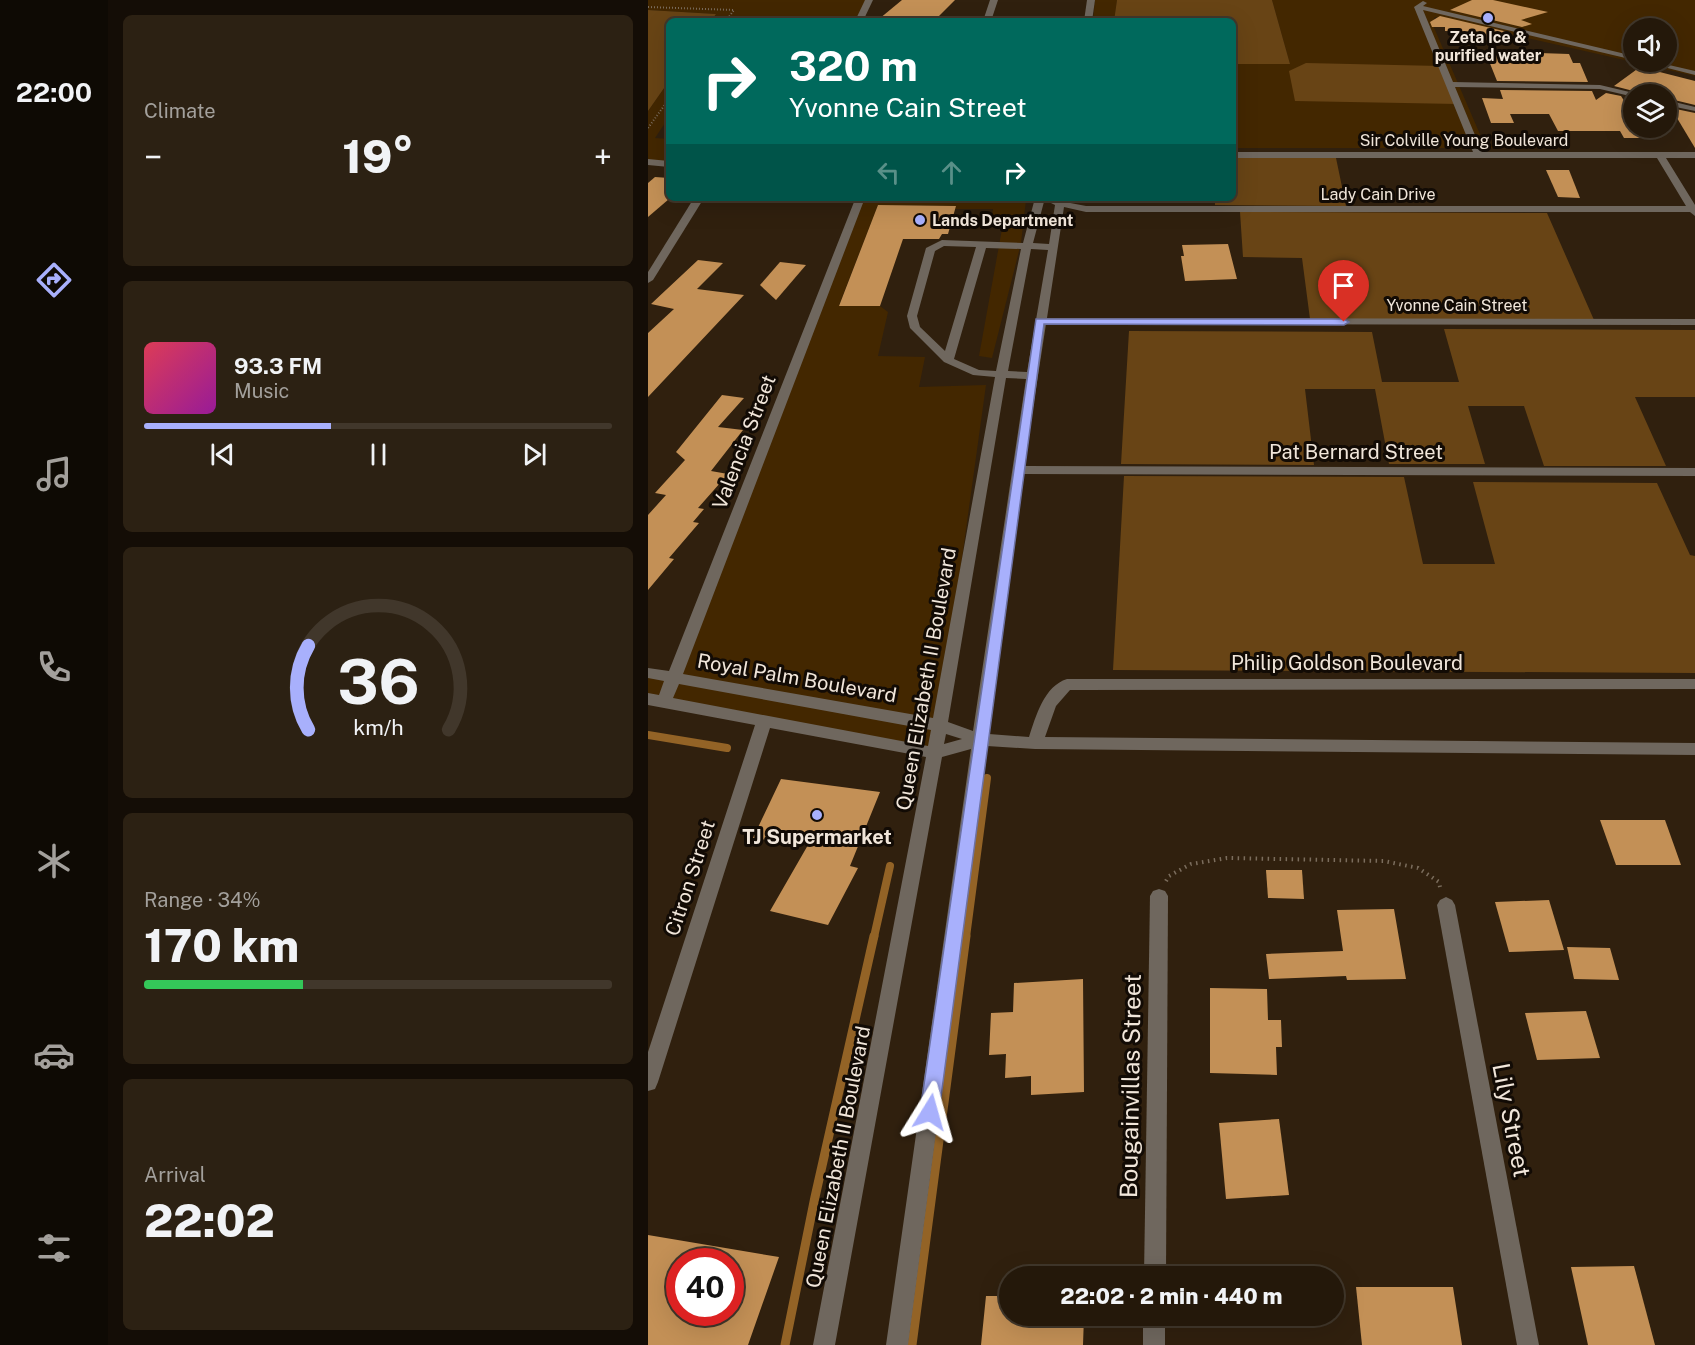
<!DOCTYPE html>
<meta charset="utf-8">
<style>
:root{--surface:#24180a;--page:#2c2113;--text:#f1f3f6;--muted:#a3a09c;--line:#41372b;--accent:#a8b0fc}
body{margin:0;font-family:"Public Sans",sans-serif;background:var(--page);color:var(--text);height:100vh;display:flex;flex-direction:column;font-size:22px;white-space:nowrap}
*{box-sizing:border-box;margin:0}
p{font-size:20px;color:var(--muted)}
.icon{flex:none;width:33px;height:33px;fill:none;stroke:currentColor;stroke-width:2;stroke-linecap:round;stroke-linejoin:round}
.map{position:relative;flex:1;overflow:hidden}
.sheet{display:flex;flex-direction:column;gap:15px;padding:15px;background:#140d06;width:540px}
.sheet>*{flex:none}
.banner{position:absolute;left:18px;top:18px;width:570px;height:183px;border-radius:9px;box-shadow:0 6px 24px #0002,0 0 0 2px var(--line);background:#00695c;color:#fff;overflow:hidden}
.buttons{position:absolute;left:975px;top:18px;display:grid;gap:12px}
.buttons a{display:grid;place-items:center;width:54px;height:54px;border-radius:50%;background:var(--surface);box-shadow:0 6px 24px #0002,0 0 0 2px var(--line);font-size:30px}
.speed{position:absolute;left:18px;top:1248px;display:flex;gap:12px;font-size:30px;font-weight:700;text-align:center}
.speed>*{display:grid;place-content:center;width:78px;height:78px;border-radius:50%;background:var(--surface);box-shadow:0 6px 24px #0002,0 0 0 2px var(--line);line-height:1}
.speed .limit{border:9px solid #d22;background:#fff;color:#111}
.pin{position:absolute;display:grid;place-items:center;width:51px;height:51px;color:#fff;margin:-62px -26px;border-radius:50% 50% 50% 0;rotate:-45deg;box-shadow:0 0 6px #0007}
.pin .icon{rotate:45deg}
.me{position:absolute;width:66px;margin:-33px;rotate:8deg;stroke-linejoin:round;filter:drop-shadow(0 0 4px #0008)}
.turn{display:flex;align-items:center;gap:21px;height:126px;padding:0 24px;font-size:27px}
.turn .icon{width:78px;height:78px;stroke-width:2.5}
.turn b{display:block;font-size:42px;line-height:51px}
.lanes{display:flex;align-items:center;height:57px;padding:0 24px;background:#0003;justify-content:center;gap:30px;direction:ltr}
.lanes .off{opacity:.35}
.big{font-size:45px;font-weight:800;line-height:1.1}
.sheet .card{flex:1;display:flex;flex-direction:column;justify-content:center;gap:9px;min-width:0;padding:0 21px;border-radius:9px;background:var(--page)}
.sheet .dial{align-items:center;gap:0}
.dial svg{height:156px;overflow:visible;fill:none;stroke:var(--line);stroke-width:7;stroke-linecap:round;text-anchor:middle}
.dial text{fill:var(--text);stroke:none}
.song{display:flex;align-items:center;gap:18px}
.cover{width:72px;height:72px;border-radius:9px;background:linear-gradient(135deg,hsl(350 70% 55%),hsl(300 70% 35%))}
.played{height:6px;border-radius:3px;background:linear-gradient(90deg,var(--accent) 40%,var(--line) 40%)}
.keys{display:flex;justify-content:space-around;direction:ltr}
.heat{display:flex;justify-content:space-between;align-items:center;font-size:33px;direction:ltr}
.charge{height:9px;border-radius:4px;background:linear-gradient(90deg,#34c759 34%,var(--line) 0)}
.trip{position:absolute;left:351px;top:1266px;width:345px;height:60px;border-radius:30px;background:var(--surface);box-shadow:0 6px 24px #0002,0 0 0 2px var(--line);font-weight:800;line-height:60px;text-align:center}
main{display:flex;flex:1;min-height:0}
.dock{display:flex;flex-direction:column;width:108px;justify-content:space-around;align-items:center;background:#0e0a04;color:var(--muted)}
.dock .icon{width:42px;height:42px}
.dock .on{color:var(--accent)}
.dock b{font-size:27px;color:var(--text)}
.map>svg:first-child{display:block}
</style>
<main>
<nav class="dock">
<b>22:00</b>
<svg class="icon on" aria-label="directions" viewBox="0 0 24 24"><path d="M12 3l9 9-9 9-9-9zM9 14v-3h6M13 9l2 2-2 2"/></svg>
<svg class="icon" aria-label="music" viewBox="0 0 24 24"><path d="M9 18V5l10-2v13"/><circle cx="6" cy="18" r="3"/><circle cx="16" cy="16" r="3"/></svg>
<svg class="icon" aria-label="phone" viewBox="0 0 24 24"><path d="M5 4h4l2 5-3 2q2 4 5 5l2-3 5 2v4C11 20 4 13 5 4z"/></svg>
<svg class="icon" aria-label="climate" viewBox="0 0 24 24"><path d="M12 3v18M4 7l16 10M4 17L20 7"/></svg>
<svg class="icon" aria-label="car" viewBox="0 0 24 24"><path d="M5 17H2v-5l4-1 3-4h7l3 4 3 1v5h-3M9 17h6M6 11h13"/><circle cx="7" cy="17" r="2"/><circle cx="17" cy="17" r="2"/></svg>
<svg class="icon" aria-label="filters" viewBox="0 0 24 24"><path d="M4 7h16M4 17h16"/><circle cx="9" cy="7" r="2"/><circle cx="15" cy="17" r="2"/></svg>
</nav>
<section class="sheet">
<div class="card"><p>Climate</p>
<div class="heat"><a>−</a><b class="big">19°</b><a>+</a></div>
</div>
<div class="card">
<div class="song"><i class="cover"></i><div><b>93.3 FM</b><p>Music</p></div></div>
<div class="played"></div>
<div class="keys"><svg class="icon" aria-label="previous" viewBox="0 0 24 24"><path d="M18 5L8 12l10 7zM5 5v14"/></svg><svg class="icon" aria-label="pause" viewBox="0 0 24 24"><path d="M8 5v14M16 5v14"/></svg><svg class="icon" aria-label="next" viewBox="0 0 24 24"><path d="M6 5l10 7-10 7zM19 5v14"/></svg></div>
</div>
<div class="card dial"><svg viewBox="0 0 100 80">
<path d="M14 69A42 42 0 1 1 86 69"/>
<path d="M14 69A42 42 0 0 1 14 26" stroke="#a8b0fc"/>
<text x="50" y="56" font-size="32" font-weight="700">36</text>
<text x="50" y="72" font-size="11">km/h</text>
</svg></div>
<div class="card"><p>Range · 34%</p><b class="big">170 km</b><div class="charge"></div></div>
<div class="card"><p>Arrival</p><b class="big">22:02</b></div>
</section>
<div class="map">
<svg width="1047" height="1345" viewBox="0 0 1047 1345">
<rect width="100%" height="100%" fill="#30200e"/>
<g fill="#432700" fill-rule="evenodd">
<path d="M0,0H221L211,21H63L68,14L0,10Z"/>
<path d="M447,0H469L466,21H445Z"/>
<path d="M624,0H1047V76L787,17L784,23L834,139L847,148H585V64H642ZM986,28H1018V62H986Z"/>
<path d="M21,81V117L7,138L21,139V164L0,161V111Z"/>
<path d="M215,198H369L378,200L373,243L344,358L331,356L356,218L344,216L345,209H307V206L230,205L191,305L232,306L240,312L230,356L277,357L271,387L338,385L287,753L0,699V673L26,677Z"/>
</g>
<g fill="#684415">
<path d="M469,0H624L642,64H585V21H466Z"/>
<path d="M0,10L68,14L63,21H21V81L0,111Z"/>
<path d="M658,63L792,66L810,104L647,101L641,71Z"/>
<path d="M585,157L688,158L698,206L567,205V198H585Z"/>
<path d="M592,212L899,213L946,320L662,319L654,258L595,257Z"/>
<path d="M796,329L1047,330V397H987L1018,466H896L876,406H820L837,464H741L727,389H657L666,465L473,464L481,331L724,332L734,382H811Z"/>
<path d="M476,476L756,477L775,564H847L825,482L1009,483L1042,555L1047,556V673L465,670Z"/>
</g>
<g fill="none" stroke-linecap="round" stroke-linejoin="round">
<g stroke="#936326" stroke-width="8">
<path d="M0,735L79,748"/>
<path d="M226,937L242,866"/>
<path d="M318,937L339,778"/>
</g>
<g stroke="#936326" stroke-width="9">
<path d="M137,1345L167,1197L226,936"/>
<path d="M264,1345L318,936"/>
</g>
</g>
<g fill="#c39056" fill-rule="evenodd">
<path d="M254,0H307L286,21L231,19Z"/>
<path d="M824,0H845L900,12L873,20L884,24L874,27L802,10Z"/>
<path d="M792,16L860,32L829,44L825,32L797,31V27H784L782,22Z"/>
<path d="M837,51L921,54L925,63H932L940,82L849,81Z"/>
<path d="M992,67L1047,81V105L1018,98V94H997L966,86Z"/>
<path d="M852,90L944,91L948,100L958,93L973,96L986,116V128H993L1000,138H976L972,131H910L901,114H862L866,123H843L834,98L855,99Z"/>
<path d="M1023,108L1047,113V148Z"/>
<path d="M898,170H921L932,198L910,197Z"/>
<path d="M7,177L21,178V199L0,217V183Z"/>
<path d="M230,205L308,206L300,234H294L291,239H255L232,306H191Z"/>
<path d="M580,244L589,279L537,281L533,256H536L534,245Z"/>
<path d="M50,260L75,263L49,289L96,295L0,397V333L26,309L3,304Z"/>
<path d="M132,262L158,265L128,300L112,285Z"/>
<path d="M74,395L96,398L70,427L95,430L63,471L80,474L50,508L56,509L45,522L51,523L21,558L26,559L0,590V515L18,495L7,493L37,460L28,452Z"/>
<path d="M133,779L232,792L202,866L210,868L180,925L122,911L160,845L105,838Z"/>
<path d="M952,820H1017L1033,865H968Z"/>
<path d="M618,870H654L656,899L620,898Z"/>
<path d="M901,900L916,950L861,952L847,902Z"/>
<path d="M746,909L758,979L699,980L698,976L621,979L618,954L695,951L689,910Z"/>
<path d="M919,947L962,948L971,980L926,979Z"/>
<path d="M435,979L436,1092L383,1095V1076L357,1078L358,1054L341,1055L343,1013L365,1012L366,983Z"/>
<path d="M562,988L619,989L620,1020H633L634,1047H628L629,1075L562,1073Z"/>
<path d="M938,1011L952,1058L889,1060L877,1013Z"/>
<path d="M631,1119L641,1195L578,1199L571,1123Z"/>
<path d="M0,1235L131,1257L100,1345H0ZM32,1262H82V1312H32Z"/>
<path d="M986,1266L1007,1345H940L923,1267Z"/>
<path d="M708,1287H805L814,1345H714Z"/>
<path d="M338,1296H362V1316H436L435,1345H333Z"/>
</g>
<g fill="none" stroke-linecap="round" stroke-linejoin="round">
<g stroke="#7b6d5d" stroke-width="2" stroke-dasharray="1 2" stroke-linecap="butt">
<path d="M0,7L86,10L78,21"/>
<path d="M0,128L21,99"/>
</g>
<path stroke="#7b6d5d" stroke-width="4" stroke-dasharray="1.5 4.5" stroke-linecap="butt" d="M518,881L521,876L543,864L579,858L736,861L770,868L791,882L792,887"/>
<g fill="#6f675e" fill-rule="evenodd">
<path d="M217,0H225L215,21H207Z"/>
<path d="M342,0H350L343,21H335Z"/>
<path d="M439,0H447L444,21H436Z"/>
<path d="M775,1L779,3L775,6L986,56V60L775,10L805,82L952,85L990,94H986V97L952,89L807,87L834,152H1047V158H1018L1047,205V216L1042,212H438L416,207L399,318L1047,319V325L398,324L376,466L1047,468V476L375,474L341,734L381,737C388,716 396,686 419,679H1047V689L422,690L408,706L397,737L1047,743V755L387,749L339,746L260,1345H238L323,749L294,757L187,1345H165L278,757L122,728L10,1082L7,1089L0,1091V1052L107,725L0,705V693L11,695L16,681L0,678V668L21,671L206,202L210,198H220L215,203L35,674L285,718L347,377L325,375L296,362L262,328L259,316L278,248L294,240L375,243L387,198H397L385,243L401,244L407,205L401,202L408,198H418L417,202L438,206H1038L1009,158H585V152H825L766,7ZM296,246L328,247L297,351L272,327L269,316L287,251ZM338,248L373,249L348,371L331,370L306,359ZM383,249L400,250L379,372L360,371ZM358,378L378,379L325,731L300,722ZM31,684L283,730L280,746L25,698ZM298,734L314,739L296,744Z"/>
<path d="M996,62H1008L1047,71V75Z"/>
<path d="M1018,100L1047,107V111L1018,105Z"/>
<path d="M0,159L21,161V167L0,165Z"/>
<path d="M46,198H56L5,280L0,283V272Z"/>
<path d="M511,889L517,891L520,896L518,1276H496L502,896L505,891Z"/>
<path d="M798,897L804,900L807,905L891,1345H869L789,905L792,900Z"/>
<rect x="495" y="1316" width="22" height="29"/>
</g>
</g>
<path fill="#a8b0fc" stroke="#6d72a4" stroke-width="1.5" d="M388,319H696L701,322L696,325L396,324L291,1112L288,1119L282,1121L275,1119L272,1112Z"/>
<g fill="#a8b0fc" stroke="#120b05" stroke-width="2">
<circle cx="840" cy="18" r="6"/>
<circle cx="272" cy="220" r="6"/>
<circle cx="169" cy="815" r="6"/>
</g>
<g text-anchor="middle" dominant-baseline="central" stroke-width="6" stroke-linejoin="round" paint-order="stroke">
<g font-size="16" font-weight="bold" fill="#f1e6da" stroke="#120b05">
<text x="840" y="37">Zeta Ice &amp;<tspan x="840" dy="18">purified water</tspan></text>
<text x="284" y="220" text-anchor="start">Lands Department</text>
</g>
<g font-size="16" fill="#f1e6da" stroke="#120b05">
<text x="816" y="140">Sir Colville Young Boulevard</text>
<text x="730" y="194">Lady Cain Drive</text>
<text x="809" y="305">Yvonne Cain Street</text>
</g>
<g font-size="20" fill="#f1e6da" stroke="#120b05">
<text transform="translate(96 442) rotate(-69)">Valencia Street</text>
<text x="708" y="452">Pat Bernard Street</text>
<text x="699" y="663">Philip Goldson Boulevard</text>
<text transform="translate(149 678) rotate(10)">Royal Palm Boulevard</text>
<text transform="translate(278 679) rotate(-80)">Queen Elizabeth II Boulevard</text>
<text transform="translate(42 878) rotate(-72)">Citron Street</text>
<text transform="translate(190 1157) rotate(-79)">Queen Elizabeth II Boulevard</text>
</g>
<g font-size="20" font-weight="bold" fill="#f1e6da" stroke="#120b05">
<text x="169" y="837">TJ Supermarket</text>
</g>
<g font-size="24" fill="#f1e6da" stroke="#120b05">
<text transform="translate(482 1086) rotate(-89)">Bougainvillas Street</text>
<text transform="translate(864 1120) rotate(79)">Lily Street</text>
</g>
</g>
</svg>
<div class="buttons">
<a><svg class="icon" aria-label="sound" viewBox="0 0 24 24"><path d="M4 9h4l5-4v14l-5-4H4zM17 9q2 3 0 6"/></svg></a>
<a><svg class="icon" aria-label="layers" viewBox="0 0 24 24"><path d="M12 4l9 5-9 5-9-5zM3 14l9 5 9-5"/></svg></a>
</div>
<div class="speed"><div class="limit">40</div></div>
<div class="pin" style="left:696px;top:322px;background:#d93025"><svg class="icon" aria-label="arrive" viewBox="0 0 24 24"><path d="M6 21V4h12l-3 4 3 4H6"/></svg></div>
<svg class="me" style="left:282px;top:1112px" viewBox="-20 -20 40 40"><path d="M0-17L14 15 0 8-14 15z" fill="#a8b0fc" stroke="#fff" stroke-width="4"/></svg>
<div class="trip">22:02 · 2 min · 440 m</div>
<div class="banner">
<div class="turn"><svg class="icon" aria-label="right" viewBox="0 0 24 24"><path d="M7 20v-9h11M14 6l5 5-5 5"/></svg><div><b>320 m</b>Yvonne Cain Street</div></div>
<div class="lanes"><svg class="icon off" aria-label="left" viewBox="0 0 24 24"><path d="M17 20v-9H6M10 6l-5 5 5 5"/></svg><svg class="icon off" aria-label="ahead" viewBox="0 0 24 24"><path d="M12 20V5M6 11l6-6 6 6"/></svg><svg class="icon" aria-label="right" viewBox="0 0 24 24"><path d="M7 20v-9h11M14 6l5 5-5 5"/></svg></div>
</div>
</div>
</main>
